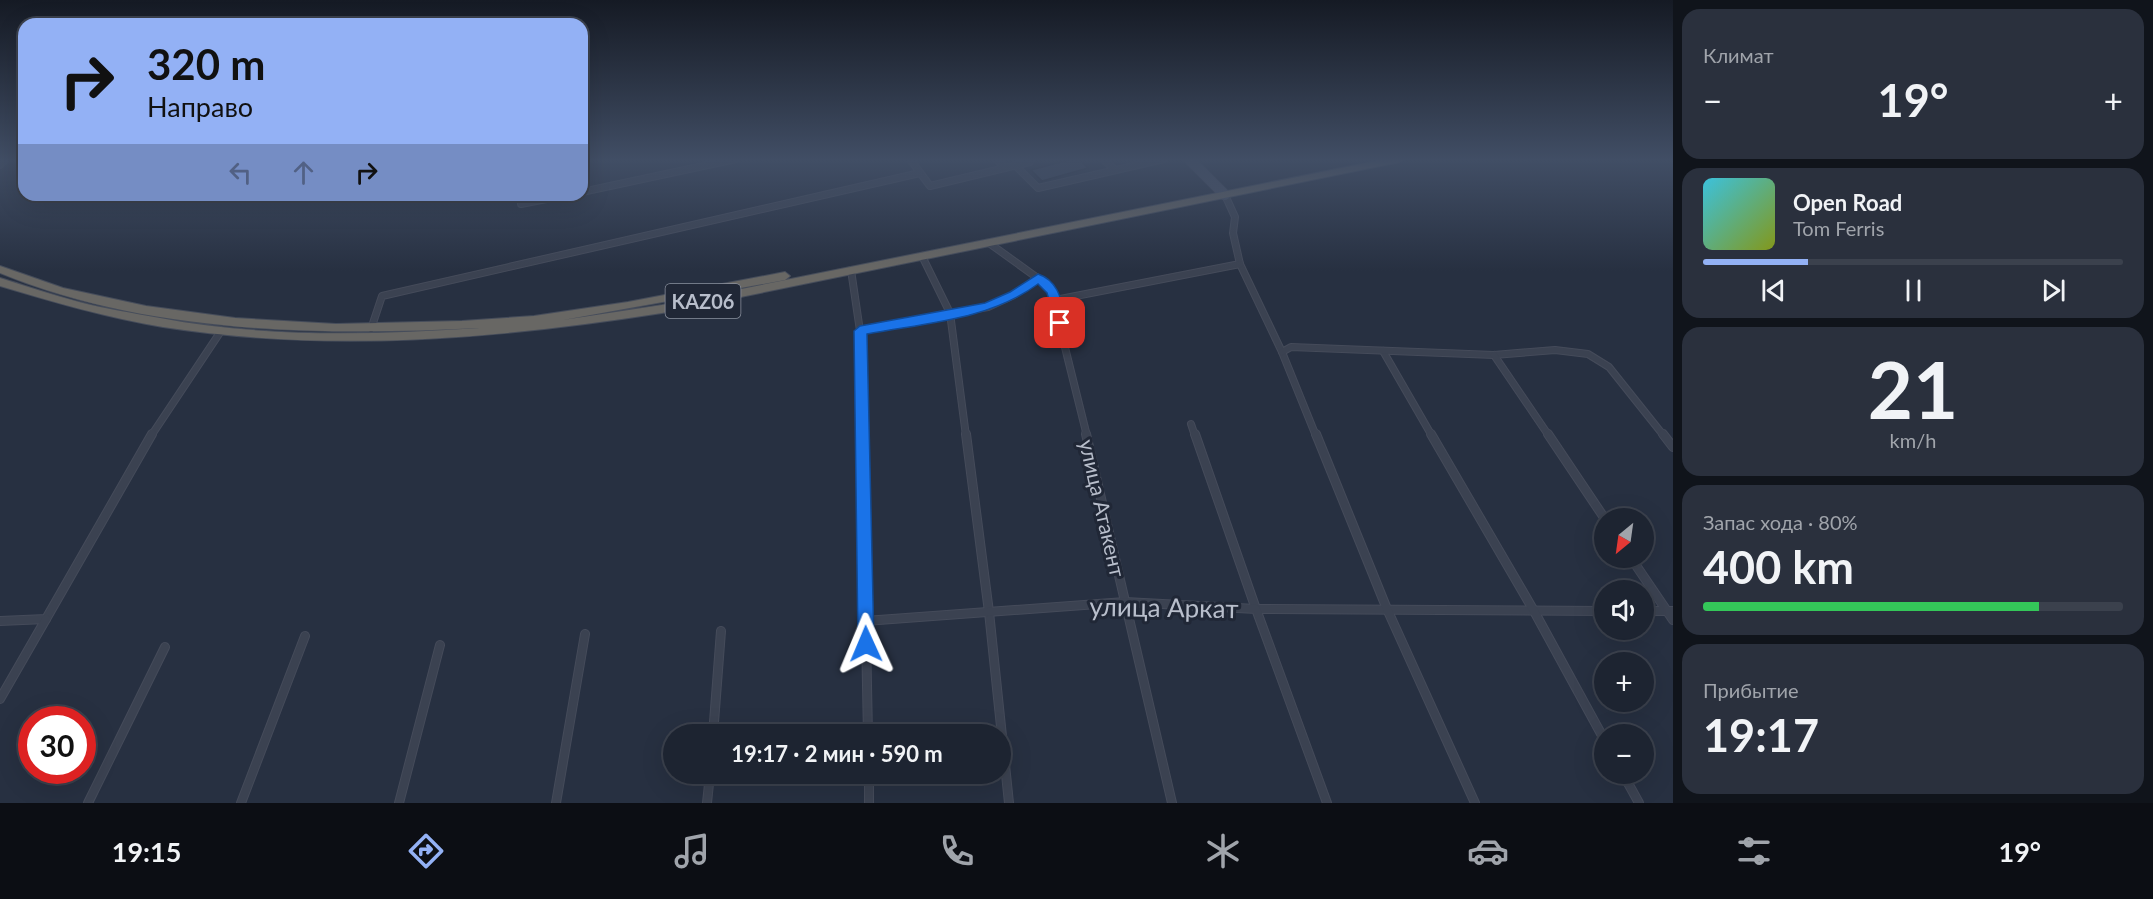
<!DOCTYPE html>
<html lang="ru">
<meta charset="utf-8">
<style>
:root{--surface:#1d2431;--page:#2a303d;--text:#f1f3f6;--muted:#a0a4ab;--line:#3b414d;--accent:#93b1f5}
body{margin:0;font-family:Lato,sans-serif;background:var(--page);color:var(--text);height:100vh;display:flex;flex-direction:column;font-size:22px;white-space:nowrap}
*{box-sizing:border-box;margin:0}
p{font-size:20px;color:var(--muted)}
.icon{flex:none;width:33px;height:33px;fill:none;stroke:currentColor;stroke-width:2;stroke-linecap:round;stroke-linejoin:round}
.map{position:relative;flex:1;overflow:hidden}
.drawer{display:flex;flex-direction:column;gap:9px;padding:9px;background:#10141b;width:480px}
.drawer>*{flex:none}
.top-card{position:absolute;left:18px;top:18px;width:570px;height:183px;border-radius:18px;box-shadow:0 6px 24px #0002,0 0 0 2px var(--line);background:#93b1f5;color:#111;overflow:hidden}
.needle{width:39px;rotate:209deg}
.controls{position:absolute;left:1594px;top:508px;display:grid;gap:12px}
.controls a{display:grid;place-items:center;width:60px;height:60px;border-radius:50%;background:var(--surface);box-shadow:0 6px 24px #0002,0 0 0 2px var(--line);font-size:30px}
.speed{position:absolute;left:18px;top:706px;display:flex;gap:12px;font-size:30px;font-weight:700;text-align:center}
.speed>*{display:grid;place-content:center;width:78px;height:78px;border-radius:50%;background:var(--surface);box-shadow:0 6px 24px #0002,0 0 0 2px var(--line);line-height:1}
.speed .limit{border:9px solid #d22;background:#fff;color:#111}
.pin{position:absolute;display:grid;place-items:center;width:51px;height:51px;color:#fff;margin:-26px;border-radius:12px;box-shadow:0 3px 9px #0006}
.me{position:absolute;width:66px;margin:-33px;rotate:359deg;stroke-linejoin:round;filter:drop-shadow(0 0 4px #0008)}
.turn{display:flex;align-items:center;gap:21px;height:126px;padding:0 30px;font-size:27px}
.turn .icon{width:78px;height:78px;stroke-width:2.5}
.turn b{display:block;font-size:42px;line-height:51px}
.lanes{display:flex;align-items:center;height:57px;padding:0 30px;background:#0003;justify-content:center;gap:30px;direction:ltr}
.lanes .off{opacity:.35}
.big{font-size:45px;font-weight:700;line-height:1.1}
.drawer .tile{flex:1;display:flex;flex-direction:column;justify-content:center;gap:9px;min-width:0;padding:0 21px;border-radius:18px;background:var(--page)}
.drawer .dial{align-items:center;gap:0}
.dial b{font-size:78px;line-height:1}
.song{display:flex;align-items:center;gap:18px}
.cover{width:72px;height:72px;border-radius:9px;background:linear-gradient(135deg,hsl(190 70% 55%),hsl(70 70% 35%))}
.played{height:6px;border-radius:3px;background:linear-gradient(90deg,var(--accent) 25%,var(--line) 25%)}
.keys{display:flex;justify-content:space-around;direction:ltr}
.heat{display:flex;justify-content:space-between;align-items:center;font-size:33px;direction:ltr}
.charge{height:9px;border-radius:4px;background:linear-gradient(90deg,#34c759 80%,var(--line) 0)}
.trip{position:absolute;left:663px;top:724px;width:348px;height:60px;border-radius:30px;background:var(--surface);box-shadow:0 6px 24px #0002,0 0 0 2px var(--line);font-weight:700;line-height:60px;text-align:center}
.dock{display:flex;height:96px;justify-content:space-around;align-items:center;background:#0c0e14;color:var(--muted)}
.dock .icon{width:42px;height:42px}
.dock .on{color:var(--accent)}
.dock b{font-size:27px;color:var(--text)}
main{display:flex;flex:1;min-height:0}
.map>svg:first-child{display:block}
</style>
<main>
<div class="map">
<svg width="1673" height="803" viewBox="0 0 1673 803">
<rect width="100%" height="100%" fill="#273041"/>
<path fill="#394457" stroke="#222938" stroke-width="1.5" d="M1072,159H1079L1088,168L1042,181L1031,170Z"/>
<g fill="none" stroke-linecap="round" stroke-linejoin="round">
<defs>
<g id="minor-far1">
<path d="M910,159L930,186L1030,162L1031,159"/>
<path d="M996,159L1005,168"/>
<path d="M1103,159L1114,169"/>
<path d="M0,165L6,159"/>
<path d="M1015,165L1038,188L1164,159"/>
<path d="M582,192L736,159"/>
<path d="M1225,195L1235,217L1233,233L1240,264L1282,352L1316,436"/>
<path d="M521,204L567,195"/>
<path d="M989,243L1050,287L1087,436"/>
<path d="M922,256L950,313L966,436"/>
<path d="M851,270L860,331L862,436"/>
<path d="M1055,300L1240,264"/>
<path d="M371,329L382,296L920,173"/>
<path d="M860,331L988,307L1014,295L1038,278"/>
<path d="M1383,351L1432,436"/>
<path d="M1282,352L1291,347L1494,355L1555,350L1588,354L1609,367L1664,436"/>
<path d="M1494,355L1549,436"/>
<path d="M1191,424L1195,436"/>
<path d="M151,436L221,331"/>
</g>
<g id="minor">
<path d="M862,434L868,735"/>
<path d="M966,434L989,612L1009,803"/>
<path d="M1086,434L1172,803"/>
<path d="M1195,434L1256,609L1605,611"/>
<path d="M1316,434L1387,609L1475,803"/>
<path d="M1431,434L1534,611L1605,741"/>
<path d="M1548,434L1605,519"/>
<path d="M1663,434L1673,447"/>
<path d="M1631,558L1673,620"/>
<path d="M1644,611H1673"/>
<path d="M0,621L46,619L152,434"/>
<path d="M865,621L1125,602L1256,609L1327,803"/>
<path d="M0,699L46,619"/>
<path d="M713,735L721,631"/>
<path d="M869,774V803"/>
<path d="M1623,774L1639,803"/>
<path d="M88,803L165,647"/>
<path d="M241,803L305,636"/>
<path d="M399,803L440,645"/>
<path d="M556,803L585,634"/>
<path d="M707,803L710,774"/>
</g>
<path id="secondary" d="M1189,159L1225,195"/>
<path id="trunk" d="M1386,159H1405L1400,162L662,313C496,339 330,353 163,327C108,318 54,302 0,286V278C26,286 53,295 79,302C105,309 133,313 160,318C265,338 374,335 480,328C323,336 147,334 0,273V266L63,288L146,306L235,318L336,324L462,321L534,316L628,302L785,272L790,276L785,280L563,320L662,305Z"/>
</defs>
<use href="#minor-far1" stroke="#454b5a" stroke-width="8"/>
<use href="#minor" stroke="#454b5a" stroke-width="10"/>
<use href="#secondary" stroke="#454b5a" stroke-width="11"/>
<use href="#trunk" stroke="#464d5b" stroke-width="2"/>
<use href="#minor-far1" stroke="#3b4251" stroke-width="6"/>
<use href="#minor" stroke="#3b4251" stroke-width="8"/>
<use href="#secondary" stroke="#495164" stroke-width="10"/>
<use href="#trunk" fill="#686764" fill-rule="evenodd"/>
</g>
<linearGradient id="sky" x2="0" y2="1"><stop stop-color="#151a24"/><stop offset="0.59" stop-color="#414e65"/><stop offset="1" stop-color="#414e65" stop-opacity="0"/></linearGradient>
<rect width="1673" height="271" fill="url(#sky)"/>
<path fill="#1a73e8" stroke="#114b97" stroke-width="1.5" d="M1038,274C1060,281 1062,304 1067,323L1065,326H1056L1047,293L1038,284C989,320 925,323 867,334L874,644L872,649L866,652L860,649L858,644L854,331L860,326L985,303L1010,292Z"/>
<g text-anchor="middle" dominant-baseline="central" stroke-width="6" stroke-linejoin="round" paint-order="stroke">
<rect fill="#202736" stroke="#8a919e" stroke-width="1.5" x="665.5" y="284" width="75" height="34" rx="4.5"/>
<g font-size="20" font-weight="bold" fill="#b8becb">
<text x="703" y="301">KАZ06</text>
</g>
<g font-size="21" fill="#b8becb" stroke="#202736">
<text transform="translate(1103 508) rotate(77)">улица Атакент</text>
</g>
<g font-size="26" fill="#b8becb" stroke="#202736">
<text transform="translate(1164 607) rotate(1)">улица Аркат</text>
</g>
</g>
</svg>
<div class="controls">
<a><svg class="needle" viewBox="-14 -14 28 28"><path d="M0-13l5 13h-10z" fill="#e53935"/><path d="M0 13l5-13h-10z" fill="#a0a4ab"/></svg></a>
<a><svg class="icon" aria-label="sound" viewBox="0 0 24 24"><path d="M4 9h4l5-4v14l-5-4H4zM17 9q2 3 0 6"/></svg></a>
<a>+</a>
<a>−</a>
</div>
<div class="speed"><div class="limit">30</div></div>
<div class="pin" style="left:1060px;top:323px;background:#d93025"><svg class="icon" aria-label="arrive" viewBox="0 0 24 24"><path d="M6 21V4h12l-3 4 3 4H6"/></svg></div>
<svg class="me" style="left:866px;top:644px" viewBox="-20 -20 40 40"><path d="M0-17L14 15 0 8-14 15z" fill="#1a73e8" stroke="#fff" stroke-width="4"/></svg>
<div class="trip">19:17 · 2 мин · 590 m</div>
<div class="top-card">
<div class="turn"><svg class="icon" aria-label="right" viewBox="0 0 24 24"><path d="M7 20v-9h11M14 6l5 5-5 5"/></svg><div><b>320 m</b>Направо</div></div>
<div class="lanes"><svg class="icon off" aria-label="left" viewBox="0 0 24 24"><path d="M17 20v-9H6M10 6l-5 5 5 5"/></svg><svg class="icon off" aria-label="ahead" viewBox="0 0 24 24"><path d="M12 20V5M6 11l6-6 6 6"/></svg><svg class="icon" aria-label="right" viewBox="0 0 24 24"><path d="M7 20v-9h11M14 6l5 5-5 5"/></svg></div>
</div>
</div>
<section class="drawer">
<div class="tile"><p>Климат</p>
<div class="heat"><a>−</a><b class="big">19°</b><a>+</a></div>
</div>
<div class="tile">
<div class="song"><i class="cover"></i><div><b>Open Road</b><p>Tom Ferris</p></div></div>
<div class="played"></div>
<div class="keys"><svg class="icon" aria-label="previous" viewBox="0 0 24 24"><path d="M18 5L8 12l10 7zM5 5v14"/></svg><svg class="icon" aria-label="pause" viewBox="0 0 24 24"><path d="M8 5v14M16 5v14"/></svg><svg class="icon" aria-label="next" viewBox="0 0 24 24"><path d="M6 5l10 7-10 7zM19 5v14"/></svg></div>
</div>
<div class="tile dial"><b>21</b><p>km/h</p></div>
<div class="tile"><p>Запас хода · 80%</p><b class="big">400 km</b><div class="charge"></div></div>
<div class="tile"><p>Прибытие</p><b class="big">19:17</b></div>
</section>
</main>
<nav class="dock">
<b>19:15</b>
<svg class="icon on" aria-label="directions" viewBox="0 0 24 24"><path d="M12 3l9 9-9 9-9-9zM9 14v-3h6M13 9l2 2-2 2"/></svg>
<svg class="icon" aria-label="music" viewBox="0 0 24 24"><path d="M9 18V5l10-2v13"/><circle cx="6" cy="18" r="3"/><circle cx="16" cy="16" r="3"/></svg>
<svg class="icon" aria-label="phone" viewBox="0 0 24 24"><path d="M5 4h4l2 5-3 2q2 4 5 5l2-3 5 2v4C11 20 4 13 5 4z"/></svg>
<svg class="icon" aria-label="climate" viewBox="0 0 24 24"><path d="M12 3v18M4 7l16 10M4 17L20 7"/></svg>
<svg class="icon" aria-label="car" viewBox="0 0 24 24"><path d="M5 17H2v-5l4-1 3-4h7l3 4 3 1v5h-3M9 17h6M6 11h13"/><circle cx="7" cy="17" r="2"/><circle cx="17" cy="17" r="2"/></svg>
<svg class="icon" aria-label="filters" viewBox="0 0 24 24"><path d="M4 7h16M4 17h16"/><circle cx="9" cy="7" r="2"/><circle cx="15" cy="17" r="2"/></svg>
<b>19°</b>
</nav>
